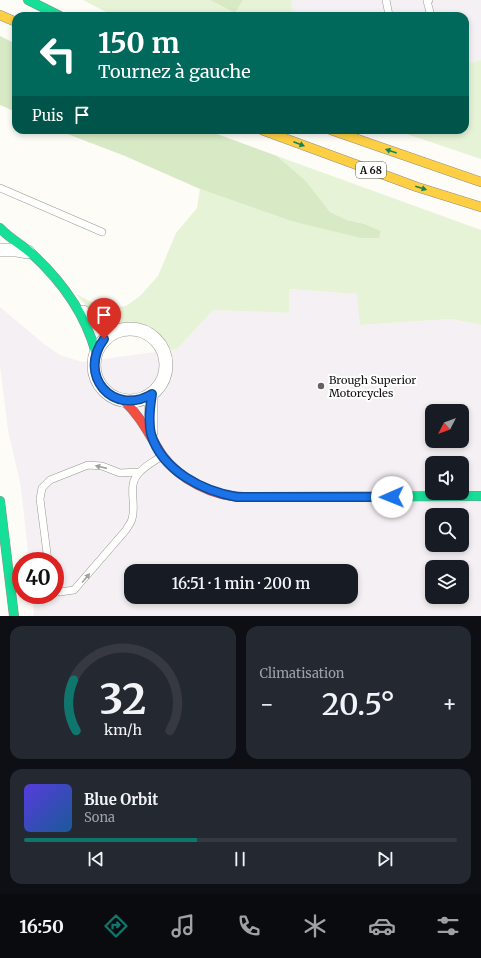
<!DOCTYPE html>
<html lang="fr">
<meta charset="utf-8">
<style>
:root{--surface:#171b24;--page:#242831;--text:#f1f3f6;--muted:#9ea1a6;--line:#363941;--accent:#0f766e}
body{margin:0;font-family:Merriweather,serif;background:var(--page);color:var(--text);height:100vh;display:flex;flex-direction:column;font-size:15px;white-space:nowrap}
*{box-sizing:border-box;margin:0}
p{font-size:13px;color:var(--muted)}
.icon{flex:none;width:22px;height:22px;fill:none;stroke:currentColor;stroke-width:2;stroke-linecap:round;stroke-linejoin:round}
.map{position:relative;height:616px;overflow:hidden}
.side{display:flex;flex-direction:column;gap:10px;padding:10px;background:#0d0f14;flex:1}
.side>*{flex:none}
.hud{position:absolute;left:12px;top:12px;width:457px;height:122px;border-radius:12px;box-shadow:0 2px 6px #0003;background:#00695c;color:#fff;overflow:hidden}
.needle{width:26px;rotate:228deg}
.fabs{position:absolute;left:425px;top:404px;display:grid;gap:8px}
.fabs a{display:grid;place-items:center;width:44px;height:44px;border-radius:8px;background:var(--surface);box-shadow:0 2px 6px #0003;font-size:20px}
.speed{position:absolute;left:12px;top:552px;display:flex;gap:8px;font-size:20px;font-weight:700;text-align:center}
.speed>*{display:grid;place-content:center;width:52px;height:52px;border-radius:50%;background:var(--surface);box-shadow:0 2px 6px #0003;line-height:1}
.speed .limit{border:6px solid #d22;background:#fff;color:#111}
.pin{position:absolute;display:grid;place-items:center;width:34px;height:34px;color:#fff;margin:-41px -17px;border-radius:50% 50% 50% 0;rotate:-45deg;box-shadow:0 0 4px #0007}
.pin .icon{rotate:45deg}
.me{position:absolute;width:44px;margin:-22px;rotate:269deg;stroke-linejoin:round;filter:drop-shadow(0 0 3px #0008)}
.turn{display:flex;align-items:center;gap:14px;height:84px;padding:0 20px;font-size:18px}
.turn .icon{width:52px;height:52px;stroke-width:2.5}
.turn b{display:block;font-size:28px;line-height:34px}
.then{display:flex;align-items:center;height:38px;padding:0 20px;background:#0003;gap:8px;font-size:15px}
.big{font-size:30px;font-weight:600;line-height:1.1}
.side .tile{flex:1;display:flex;flex-direction:column;justify-content:center;gap:6px;min-width:0;padding:0 14px;border-radius:12px;background:var(--page)}
.side .dial{align-items:center;gap:0}
.dial svg{height:104px;overflow:visible;fill:none;stroke:var(--line);stroke-width:7;stroke-linecap:round;text-anchor:middle}
.dial text{fill:var(--text);stroke:none}
.song{display:flex;align-items:center;gap:12px}
.cover{width:48px;height:48px;border-radius:6px;background:linear-gradient(135deg,hsl(250 70% 55%),hsl(210 70% 35%))}
.played{height:4px;border-radius:2px;background:linear-gradient(90deg,var(--accent) 40%,var(--line) 40%)}
.keys{display:flex;justify-content:space-around;direction:ltr}
.heat{display:flex;justify-content:space-between;align-items:center;font-size:22px;direction:ltr}
.side .tiles{flex:1;display:grid;gap:10px;grid-template-columns:1fr 1fr}
.tile:last-child{grid-column:span 2}
.trip{position:absolute;left:124px;top:564px;width:234px;height:40px;border-radius:12px;background:var(--surface);box-shadow:0 2px 6px #0003;font-weight:600;line-height:40px;text-align:center}
.tab-bar{display:flex;height:64px;justify-content:space-around;align-items:center;background:#090b0e;color:var(--muted)}
.tab-bar .icon{width:28px;height:28px}
.tab-bar .selected{color:var(--accent)}
.tab-bar b{font-size:18px;color:var(--text)}
.map>svg:first-child{display:block}
</style>
<div class="map">
<svg width="481" height="616" viewBox="0 0 481 616">
<rect width="100%" height="100%" fill="#fdfcf7"/>
<g fill="#f5f0f3" fill-rule="evenodd">
<path d="M290,0H481V60L465,64V16H303L292,10Z"/>
<path d="M289,289L358,294L360,325L451,319L481,325V616H33L34,611L32,595H55V561H29L21,487L8,430L0,365V307L44,344L60,355L82,362L177,349L213,310L289,313ZM432,411H462V441H432ZM432,463H462V493H432ZM432,515H462V545H432ZM432,567H462V597H432ZM131,571H351V597H131Z"/>
</g>
<g fill="#e7f3d7">
<path d="M83,0H210L235,13L243,0H291L292,10L303,16H114Z"/>
<path d="M481,60V159L395,130H465V64Z"/>
<path d="M277,156L481,230V325L451,319L360,325L357,294L289,289V313L213,310L177,349L171,350L163,337L139,323H116L106,321L94,315L76,294L89,301L110,308L126,306L140,296L158,276L176,233L197,208L200,189L291,221L379,238L381,231L365,224L347,220L330,212L306,181Z"/>
</g>
<g fill="#d8eac5">
<path d="M210,0H243L235,13Z"/>
<path d="M0,36L16,44V112L0,105Z"/>
<path d="M57,130H206L277,156L306,181L330,212L347,220L365,224L381,231L379,238H361L291,221L200,189L125,156Z"/>
</g>
<g fill="none" stroke-linecap="round" stroke-linejoin="round">
<defs>
<g id="lane">
<path d="M386,0L389,15"/>
<path d="M429,0L427,1L431,16"/>
<path d="M0,188L102,232"/>
<path d="M48,561L40,499L42,488L50,480L88,465L102,466L120,473L139,472"/>
<path d="M55,587L60,592L74,590L126,530C128,526 131,523 132,519C137,503 126,484 140,472C146,465 155,461 163,455"/>
</g>
<g id="street">
<path d="M0,250H17L28,252"/>
<path d="M83,312L103,327L118,330"/>
<circle cx="130" cy="365" r="36"/>
<path d="M151,432V394"/>
</g>
<g id="fast">
<path d="M28,0L60,16"/>
<path d="M0,228C9,238 21,244 31,253C62,281 85,313 96,353"/>
<path d="M244,497L481,496"/>
<path d="M0,501L14,616"/>
</g>
<g id="slow">
<path d="M0,15L16,22"/>
<path d="M262,130L417,187L481,207"/>
<path d="M331,130L481,182"/>
</g>
<path id="jam" d="M123,400C141,416 149,435 162,455C180,480 214,497 244,497"/>
</defs>
<use href="#lane" stroke="#979795" stroke-width="8"/>
<use href="#street" stroke="#979795" stroke-width="14"/>
<use href="#fast" stroke="#8e8d8b" stroke-width="10"/>
<use href="#slow" stroke="#8e8d8b" stroke-width="10"/>
<use href="#jam" stroke="#8e8d8b" stroke-width="10"/>
<use href="#lane" stroke="#fffffe" stroke-width="7"/>
<use href="#street" stroke="#fffffe" stroke-width="13"/>
<use href="#fast" stroke="#16e098" stroke-width="9"/>
<use href="#slow" stroke="#ffcf43" stroke-width="9"/>
<use href="#jam" stroke="#f24e42" stroke-width="9"/>
</g>
<defs><path id="oneway-solid" d="M-6-.8H1V-3.2L6.5 0L1 3.2V.8H-6Z"/></defs>
<g fill="#14835b">
<use href="#oneway-solid" transform="translate(299 144) rotate(21)"/>
<use href="#oneway-solid" transform="translate(391 151) rotate(-161)"/>
<use href="#oneway-solid" transform="translate(421 188) rotate(18)"/>
</g>
<g fill="#a0a09f">
<use href="#oneway-solid" transform="translate(101 467) rotate(-167)"/>
<use href="#oneway-solid" transform="translate(86 578) rotate(-50)"/>
</g>
<g fill="none" stroke-linecap="round" stroke-linejoin="round">
<defs>
<path id="route" d="M104,339C77,375 113,417 152,394C150,406 148,421 151,434C162,471 203,491 237,497H392"/>
</defs>
<use href="#route" stroke="#114b97" stroke-width="10"/>
<use href="#route" stroke="#1a73e8" stroke-width="7"/>
</g>
<circle fill="#646362" stroke="#fff" stroke-width="1.5" cx="321" cy="386" r="4"/>
<g text-anchor="middle" dominant-baseline="central" stroke-width="4" stroke-linejoin="round" paint-order="stroke">
<rect fill="#fff" stroke="#585858" stroke-width="1" x="356" y="162" width="30" height="16" rx="3"/>
<g font-size="10" font-weight="bold" fill="#111">
<text x="371" y="170">A 68</text>
</g>
<g font-size="11" fill="#111" stroke="#fff" text-anchor="start">
<text x="329" y="380">Brough Superior<tspan x="329" dy="13">Motorcycles</tspan></text>
</g>
</g>
</svg>
<div class="fabs">
<a><svg class="needle" viewBox="-14 -14 28 28"><path d="M0-13l5 13h-10z" fill="#e53935"/><path d="M0 13l5-13h-10z" fill="#9ea1a6"/></svg></a>
<a><svg class="icon" aria-label="sound" viewBox="0 0 24 24"><path d="M4 9h4l5-4v14l-5-4H4zM17 9q2 3 0 6"/></svg></a>
<a><svg class="icon" aria-label="search" viewBox="0 0 24 24"><circle cx="10" cy="10" r="6"/><path d="M15 15l6 6"/></svg></a>
<a><svg class="icon" aria-label="layers" viewBox="0 0 24 24"><path d="M12 4l9 5-9 5-9-5zM3 14l9 5 9-5"/></svg></a>
</div>
<div class="speed"><div class="limit">40</div></div>
<div class="pin" style="left:104px;top:339px;background:#d93025"><svg class="icon" aria-label="arrive" viewBox="0 0 24 24"><path d="M6 21V4h12l-3 4 3 4H6"/></svg></div>
<svg class="me" style="left:392px;top:497px" viewBox="-20 -20 40 40"><circle r="19" fill="#fff"/><path d="M0-13L10 11 0 6-10 11z" fill="#1a73e8"/></svg>
<div class="trip">16:51 · 1 min · 200 m</div>
<div class="hud">
<div class="turn"><svg class="icon" aria-label="left" viewBox="0 0 24 24"><path d="M17 20v-9H6M10 6l-5 5 5 5"/></svg><div><b>150 m</b>Tournez à gauche</div></div>
<div class="then">Puis<svg class="icon" aria-label="arrive" viewBox="0 0 24 24"><path d="M6 21V4h12l-3 4 3 4H6"/></svg></div>
</div>
</div>
<section class="side">
<div class="tiles">
<div class="tile dial"><svg viewBox="0 0 100 80">
<path d="M14 69A42 42 0 1 1 86 69"/>
<path d="M14 69A42 42 0 0 1 12 30" stroke="#0f766e"/>
<text x="50" y="56" font-size="32" font-weight="700">32</text>
<text x="50" y="72" font-size="11">km/h</text>
</svg></div>
<div class="tile"><p>Climatisation</p>
<div class="heat"><a>−</a><b class="big">20.5°</b><a>+</a></div>
</div>
<div class="tile">
<div class="song"><i class="cover"></i><div><b>Blue Orbit</b><p>Sona</p></div></div>
<div class="played"></div>
<div class="keys"><svg class="icon" aria-label="previous" viewBox="0 0 24 24"><path d="M18 5L8 12l10 7zM5 5v14"/></svg><svg class="icon" aria-label="pause" viewBox="0 0 24 24"><path d="M8 5v14M16 5v14"/></svg><svg class="icon" aria-label="next" viewBox="0 0 24 24"><path d="M6 5l10 7-10 7zM19 5v14"/></svg></div>
</div>
</div>
</section>
<nav class="tab-bar">
<b>16:50</b>
<svg class="icon selected" aria-label="directions" viewBox="0 0 24 24"><path d="M12 3l9 9-9 9-9-9zM9 14v-3h6M13 9l2 2-2 2"/></svg>
<svg class="icon" aria-label="music" viewBox="0 0 24 24"><path d="M9 18V5l10-2v13"/><circle cx="6" cy="18" r="3"/><circle cx="16" cy="16" r="3"/></svg>
<svg class="icon" aria-label="phone" viewBox="0 0 24 24"><path d="M5 4h4l2 5-3 2q2 4 5 5l2-3 5 2v4C11 20 4 13 5 4z"/></svg>
<svg class="icon" aria-label="climate" viewBox="0 0 24 24"><path d="M12 3v18M4 7l16 10M4 17L20 7"/></svg>
<svg class="icon" aria-label="car" viewBox="0 0 24 24"><path d="M5 17H2v-5l4-1 3-4h7l3 4 3 1v5h-3M9 17h6M6 11h13"/><circle cx="7" cy="17" r="2"/><circle cx="17" cy="17" r="2"/></svg>
<svg class="icon" aria-label="filters" viewBox="0 0 24 24"><path d="M4 7h16M4 17h16"/><circle cx="9" cy="7" r="2"/><circle cx="15" cy="17" r="2"/></svg>
</nav>
